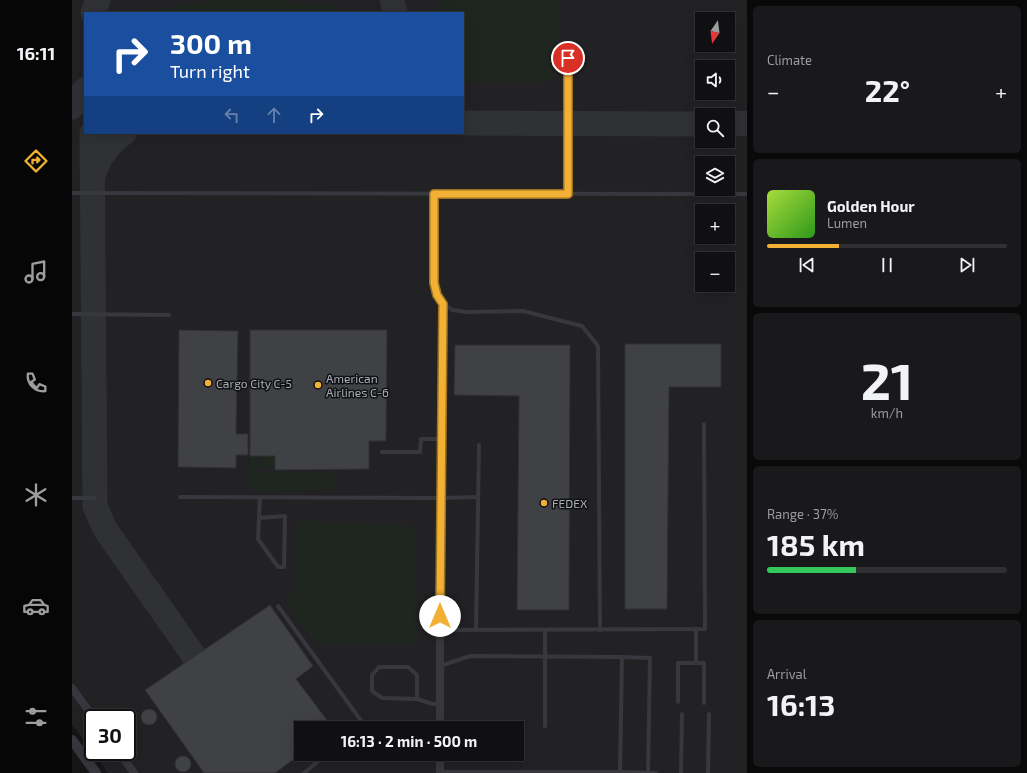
<!DOCTYPE html>
<meta charset="utf-8">
<style>
:root{--surface:#101012;--page:#19191b;--text:#f1f3f6;--muted:#9c9d9f;--line:#303032;--accent:#f2b134}
body{margin:0;font-family:"Exo 2",sans-serif;background:var(--page);color:var(--text);height:100vh;display:flex;flex-direction:column;font-size:15px;white-space:nowrap}
*{box-sizing:border-box;margin:0}
p{font-size:13px;color:var(--muted)}
.icon{flex:none;width:22px;height:22px;fill:none;stroke:currentColor;stroke-width:2;stroke-linecap:round;stroke-linejoin:round}
.map{position:relative;flex:1;overflow:hidden}
.details{display:flex;flex-direction:column;gap:6px;padding:6px;background:#09090a;width:280px}
.details>*{flex:none}
.top-card{position:absolute;left:12px;top:12px;width:380px;height:122px;border-radius:0px;box-shadow:0 4px 16px #0002,0 0 0 1px var(--line);background:#1a4fa0;color:#fff;overflow:hidden}
.needle{width:26px;rotate:194deg}
.buttons{position:absolute;left:623px;top:12px;display:grid;gap:8px}
.buttons a{display:grid;place-items:center;width:40px;height:40px;border-radius:0px;background:var(--surface);box-shadow:0 4px 16px #0002,0 0 0 1px var(--line);font-size:20px}
.speed{position:absolute;left:12px;top:709px;display:flex;gap:8px;font-size:20px;font-weight:700;text-align:center}
.speed>*{display:grid;place-content:center;width:52px;height:52px;border-radius:50%;background:var(--surface);box-shadow:0 4px 16px #0002,0 0 0 1px var(--line);line-height:1}
.speed .limit{border:2px solid #111;border-radius:6px;background:#fff;color:#111}
.pin{position:absolute;display:grid;place-items:center;width:34px;height:34px;color:#fff;margin:-17px;border:2px solid #fff;border-radius:50%;box-shadow:0 1px 4px #0007}
.me{position:absolute;width:44px;margin:-22px;rotate:0deg;stroke-linejoin:round;filter:drop-shadow(0 0 3px #0008)}
.turn{display:flex;align-items:center;gap:14px;height:84px;padding:0 20px;font-size:18px}
.turn .icon{width:52px;height:52px;stroke-width:2.5}
.turn b{display:block;font-size:28px;line-height:34px}
.lanes{display:flex;align-items:center;height:38px;padding:0 20px;background:#0003;justify-content:center;gap:20px;direction:ltr}
.lanes .off{opacity:.35}
.big{font-size:30px;font-weight:700;line-height:1.1}
.details .card{flex:1;display:flex;flex-direction:column;justify-content:center;gap:6px;min-width:0;padding:0 14px;border-radius:6px;background:var(--page)}
.details .dial{align-items:center;gap:0}
.dial b{font-size:52px;line-height:1}
.song{display:flex;align-items:center;gap:12px}
.cover{width:48px;height:48px;border-radius:6px;background:linear-gradient(135deg,hsl(80 70% 55%),hsl(110 70% 35%))}
.played{height:4px;border-radius:2px;background:linear-gradient(90deg,var(--accent) 30%,var(--line) 30%)}
.keys{display:flex;justify-content:space-around;direction:ltr}
.heat{display:flex;justify-content:space-between;align-items:center;font-size:22px;direction:ltr}
.charge{height:6px;border-radius:3px;background:linear-gradient(90deg,#34c759 37%,var(--line) 0)}
.trip{position:absolute;left:222px;top:721px;width:230px;height:40px;border-radius:0px;background:var(--surface);box-shadow:0 4px 16px #0002,0 0 0 1px var(--line);font-weight:700;line-height:40px;text-align:center}
main{display:flex;flex:1;min-height:0}
.tab-bar{display:flex;flex-direction:column;width:72px;justify-content:space-around;align-items:center;background:#060607;color:var(--muted)}
.tab-bar .icon{width:28px;height:28px}
.tab-bar .selected{color:var(--accent)}
.tab-bar b{font-size:18px;color:var(--text)}
.map>svg:first-child{display:block}
</style>
<main>
<nav class="tab-bar">
<b>16:11</b>
<svg class="icon selected" aria-label="directions" viewBox="0 0 24 24"><path d="M12 3l9 9-9 9-9-9zM9 14v-3h6M13 9l2 2-2 2"/></svg>
<svg class="icon" aria-label="music" viewBox="0 0 24 24"><path d="M9 18V5l10-2v13"/><circle cx="6" cy="18" r="3"/><circle cx="16" cy="16" r="3"/></svg>
<svg class="icon" aria-label="phone" viewBox="0 0 24 24"><path d="M5 4h4l2 5-3 2q2 4 5 5l2-3 5 2v4C11 20 4 13 5 4z"/></svg>
<svg class="icon" aria-label="climate" viewBox="0 0 24 24"><path d="M12 3v18M4 7l16 10M4 17L20 7"/></svg>
<svg class="icon" aria-label="car" viewBox="0 0 24 24"><path d="M5 17H2v-5l4-1 3-4h7l3 4 3 1v5h-3M9 17h6M6 11h13"/><circle cx="7" cy="17" r="2"/><circle cx="17" cy="17" r="2"/></svg>
<svg class="icon" aria-label="filters" viewBox="0 0 24 24"><path d="M4 7h16M4 17h16"/><circle cx="9" cy="7" r="2"/><circle cx="15" cy="17" r="2"/></svg>
</nav>
<div class="map">
<svg width="675" height="773" viewBox="0 0 675 773">
<rect width="100%" height="100%" fill="#161618"/>
<path fill="#222225" fill-rule="evenodd" d="M0,0H675V773H36L0,724ZM13,13H391V133H13ZM630,19H656V45H630ZM630,67H656V93H630ZM630,115H656V141H630ZM630,163H656V189H630ZM630,211H656V237H630ZM630,259H656V285H630ZM21,718H55V752H21ZM229,728H445V754H229Z"/>
<g fill="#1e261f">
<path d="M148,0H207L268,7L271,13H71V11Z"/>
<path d="M368,0H486L485,72L480,79L472,82H391V13H368Z"/>
<path d="M178,456H184L185,470H177Z"/>
<rect x="187" y="456" width="16" height="13"/>
<path d="M177,472L260,473L261,488L259,490H182L177,484Z"/>
<path d="M227,521L337,525L344,539L345,643L243,642L211,600L226,592Z"/>
</g>
<g fill="none" stroke-linecap="round" stroke-linejoin="round">
<g stroke="#303135" stroke-width="25">
<path d="M320,0L323,13"/>
<path d="M21,13L26,0"/>
<path d="M0,107L13,90"/>
<path d="M391,123L630,124"/>
<path d="M656,124L675,123"/>
<path d="M20,133L23,506L33,529L122,656"/>
<path d="M21,175C27,157 37,143 52,133"/>
</g>
</g>
<g fill="#404145" stroke="#303034">
<path d="M107,330L166,331L164,434H176V455H164V468L106,467Z"/>
<path d="M178,330H315L314,441H297V469L203,470V456H178Z"/>
<path d="M553,344H649V387H597L595,609H553Z"/>
<path d="M383,345H498L497,610H445L447,396L382,395Z"/>
<path d="M198,605L241,666L224,679L261,728H229V754L203,773H132L73,690Z"/>
<circle cx="77" cy="717" r="8"/>
<path d="M318,754H332L321,760Z"/>
<circle cx="111" cy="764" r="8"/>
</g>
<g fill="none" stroke-linecap="round" stroke-linejoin="round">
<g stroke="#37383d" stroke-width="4">
<path d="M496,58V194"/>
<path d="M0,193L675,194"/>
<path d="M362,194V283L367,300L380,310L395,312L451,311L510,326L526,346L528,630"/>
<path d="M0,314L97,315"/>
<path d="M310,452H348L349,439H369"/>
<path d="M108,497L368,498L371,305"/>
<path d="M0,498H22"/>
<path d="M368,498L406,497"/>
<path d="M187,518L213,516L212,567H206L186,539L188,497"/>
<path d="M206,606L290,722L283,728"/>
<path d="M368,630L633,629L632,424"/>
<path d="M404,630L407,445"/>
<path d="M550,657L578,658L576,773"/>
<path d="M624,663H632V703"/>
<path d="M368,666L398,656L550,657L548,772H368"/>
<path d="M345,699V675L336,667H307L300,675V691L310,698L345,699L361,704H368"/>
<path d="M606,702V663H624V629"/>
<path d="M473,726V630"/>
<path d="M548,772L584,773"/>
<path d="M232,773L255,754"/>
<path d="M609,773L610,714"/>
<path d="M636,773L637,714"/>
</g>
<g stroke="#37383d" stroke-width="8">
<path d="M0,688L22,718"/>
<path d="M368,728V498"/>
<path d="M47,752L62,773"/>
<path d="M368,773V754"/>
</g>
<path stroke="#37383d" stroke-width="10" d="M0,740L24,773"/>
</g>
<g fill="none" stroke-linecap="round" stroke-linejoin="round">
<defs>
<path id="route" d="M368,616L371,304L365,295L362,283V194H496V58"/>
</defs>
<use href="#route" stroke="#9d7322" stroke-width="10"/>
<use href="#route" stroke="#f2b134" stroke-width="7"/>
</g>
<g fill="#f2b134" stroke="#111113" stroke-width="1.5">
<circle cx="136" cy="383" r="4"/>
<circle cx="246" cy="385" r="4"/>
<circle cx="472" cy="503" r="4"/>
</g>
<g text-anchor="middle" dominant-baseline="central" stroke-width="3" stroke-linejoin="round" paint-order="stroke">
<g font-size="12" fill="#a8adb8" stroke="#111113" text-anchor="start">
<text x="254" y="378">American<tspan x="254" dy="14">Airlines C-6</tspan></text>
<text x="144" y="383">Cargo City C-5</text>
<text x="480" y="503">FEDEX</text>
</g>
</g>
</svg>
<div class="buttons">
<a><svg class="needle" viewBox="-14 -14 28 28"><path d="M0-13l5 13h-10z" fill="#e53935"/><path d="M0 13l5-13h-10z" fill="#9c9d9f"/></svg></a>
<a><svg class="icon" aria-label="sound" viewBox="0 0 24 24"><path d="M4 9h4l5-4v14l-5-4H4zM17 9q2 3 0 6"/></svg></a>
<a><svg class="icon" aria-label="search" viewBox="0 0 24 24"><circle cx="10" cy="10" r="6"/><path d="M15 15l6 6"/></svg></a>
<a><svg class="icon" aria-label="layers" viewBox="0 0 24 24"><path d="M12 4l9 5-9 5-9-5zM3 14l9 5 9-5"/></svg></a>
<a>+</a>
<a>−</a>
</div>
<div class="speed"><div class="limit">30</div></div>
<div class="pin" style="left:496px;top:58px;background:#d93025"><svg class="icon" aria-label="arrive" viewBox="0 0 24 24"><path d="M6 21V4h12l-3 4 3 4H6"/></svg></div>
<svg class="me" style="left:368px;top:616px" viewBox="-20 -20 40 40"><circle r="19" fill="#fff"/><path d="M0-13L10 11 0 6-10 11z" fill="#f2b134"/></svg>
<div class="trip">16:13 · 2 min · 500 m</div>
<div class="top-card">
<div class="turn"><svg class="icon" aria-label="right" viewBox="0 0 24 24"><path d="M7 20v-9h11M14 6l5 5-5 5"/></svg><div><b>300 m</b>Turn right</div></div>
<div class="lanes"><svg class="icon off" aria-label="left" viewBox="0 0 24 24"><path d="M17 20v-9H6M10 6l-5 5 5 5"/></svg><svg class="icon off" aria-label="ahead" viewBox="0 0 24 24"><path d="M12 20V5M6 11l6-6 6 6"/></svg><svg class="icon" aria-label="right" viewBox="0 0 24 24"><path d="M7 20v-9h11M14 6l5 5-5 5"/></svg></div>
</div>
</div>
<section class="details">
<div class="card"><p>Climate</p>
<div class="heat"><a>−</a><b class="big">22°</b><a>+</a></div>
</div>
<div class="card">
<div class="song"><i class="cover"></i><div><b>Golden Hour</b><p>Lumen</p></div></div>
<div class="played"></div>
<div class="keys"><svg class="icon" aria-label="previous" viewBox="0 0 24 24"><path d="M18 5L8 12l10 7zM5 5v14"/></svg><svg class="icon" aria-label="pause" viewBox="0 0 24 24"><path d="M8 5v14M16 5v14"/></svg><svg class="icon" aria-label="next" viewBox="0 0 24 24"><path d="M6 5l10 7-10 7zM19 5v14"/></svg></div>
</div>
<div class="card dial"><b>21</b><p>km/h</p></div>
<div class="card"><p>Range · 37%</p><b class="big">185 km</b><div class="charge"></div></div>
<div class="card"><p>Arrival</p><b class="big">16:13</b></div>
</section>
</main>
